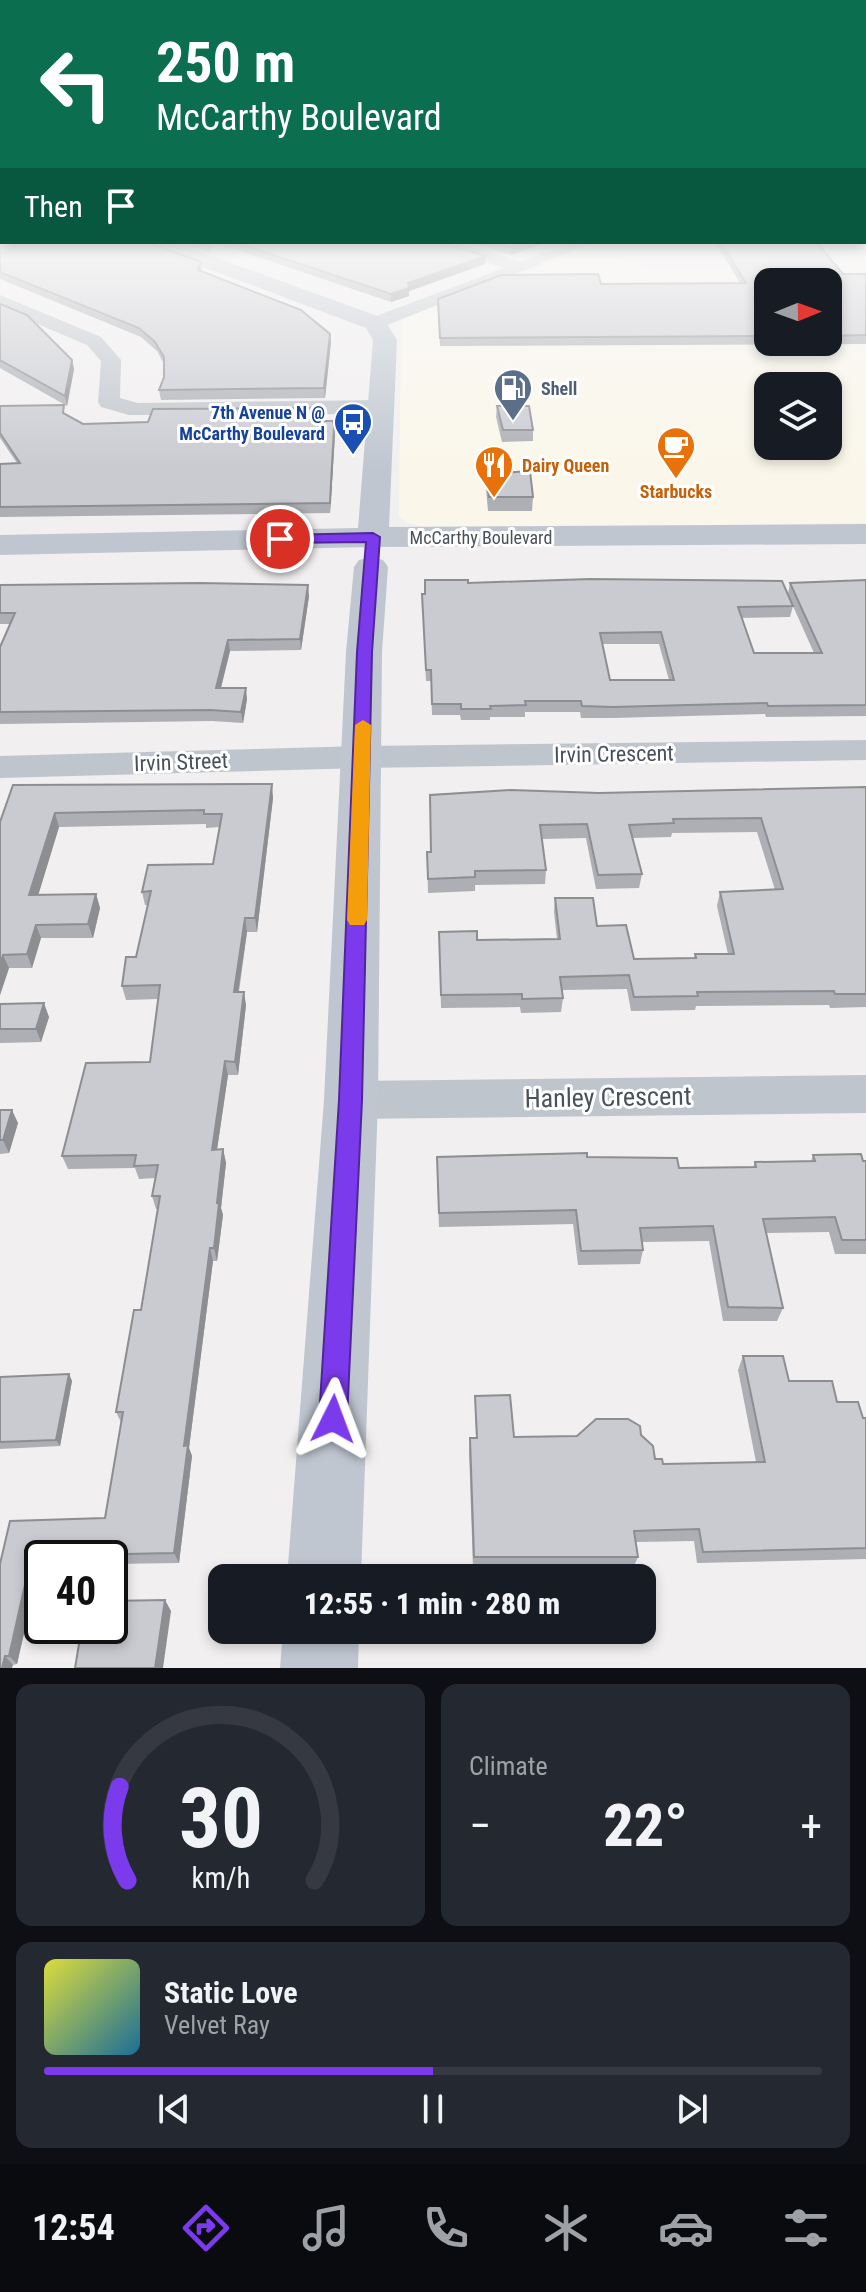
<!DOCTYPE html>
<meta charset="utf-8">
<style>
:root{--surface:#171b24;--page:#242831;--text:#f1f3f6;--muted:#9ea1a6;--line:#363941;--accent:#7c3aed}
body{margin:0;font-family:"Roboto Condensed",sans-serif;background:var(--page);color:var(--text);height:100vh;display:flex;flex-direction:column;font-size:30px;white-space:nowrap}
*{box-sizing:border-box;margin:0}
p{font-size:26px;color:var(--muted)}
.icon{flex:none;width:44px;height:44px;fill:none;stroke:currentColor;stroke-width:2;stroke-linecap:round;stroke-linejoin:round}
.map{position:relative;height:1668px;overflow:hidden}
.side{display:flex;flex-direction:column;gap:16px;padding:16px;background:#0d0f14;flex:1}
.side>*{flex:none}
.banner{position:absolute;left:0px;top:0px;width:866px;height:244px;box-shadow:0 4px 12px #0003;background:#0b6e4f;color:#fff;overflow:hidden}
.needle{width:52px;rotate:89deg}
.tools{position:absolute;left:754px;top:268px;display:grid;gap:16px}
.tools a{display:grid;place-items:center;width:88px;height:88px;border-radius:16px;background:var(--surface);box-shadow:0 4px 12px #0003;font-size:40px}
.speed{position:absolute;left:24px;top:1540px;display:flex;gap:16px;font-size:40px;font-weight:700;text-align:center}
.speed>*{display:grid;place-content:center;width:104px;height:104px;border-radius:50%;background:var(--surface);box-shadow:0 4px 12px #0003;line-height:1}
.speed .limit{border:4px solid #111;border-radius:12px;background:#fff;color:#111}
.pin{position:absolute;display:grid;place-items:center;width:68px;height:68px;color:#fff;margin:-34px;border:4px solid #fff;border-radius:50%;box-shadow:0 2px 8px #0007}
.me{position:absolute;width:88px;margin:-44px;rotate:3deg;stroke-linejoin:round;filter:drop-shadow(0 0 6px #0008)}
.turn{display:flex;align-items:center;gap:28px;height:168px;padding:0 24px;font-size:36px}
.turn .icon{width:104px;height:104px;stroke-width:2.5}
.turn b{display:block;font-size:56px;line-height:68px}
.then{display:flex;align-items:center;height:76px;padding:0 24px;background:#0003;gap:16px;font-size:30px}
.big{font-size:60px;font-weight:800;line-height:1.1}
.side .tile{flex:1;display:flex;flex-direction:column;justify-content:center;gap:12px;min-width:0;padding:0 28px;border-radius:16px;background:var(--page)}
.side .dial{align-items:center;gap:0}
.dial svg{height:208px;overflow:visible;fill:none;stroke:var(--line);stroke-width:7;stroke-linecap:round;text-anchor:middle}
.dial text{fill:var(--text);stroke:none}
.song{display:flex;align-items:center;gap:24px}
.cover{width:96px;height:96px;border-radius:12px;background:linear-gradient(135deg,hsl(60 70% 55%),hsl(200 70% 35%))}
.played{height:8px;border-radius:4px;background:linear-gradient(90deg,var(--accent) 50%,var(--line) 50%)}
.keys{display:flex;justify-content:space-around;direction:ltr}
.heat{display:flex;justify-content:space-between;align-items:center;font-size:44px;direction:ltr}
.side .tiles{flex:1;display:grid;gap:16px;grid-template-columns:1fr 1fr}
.tile:last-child{grid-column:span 2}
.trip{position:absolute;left:208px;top:1564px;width:448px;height:80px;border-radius:16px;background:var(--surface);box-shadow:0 4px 12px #0003;font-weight:800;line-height:80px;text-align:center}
.dock{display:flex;height:128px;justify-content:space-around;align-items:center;background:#090b0e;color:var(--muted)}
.dock .icon{width:56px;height:56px}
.dock .current{color:var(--accent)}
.dock b{font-size:36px;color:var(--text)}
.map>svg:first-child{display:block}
</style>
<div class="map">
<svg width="866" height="1668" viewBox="0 0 866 1668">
<rect width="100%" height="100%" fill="#f1efef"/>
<path fill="#faf7ea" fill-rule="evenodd" d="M587,250L653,269L809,267L806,262H866V523L425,528L407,522L399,516L401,319ZM768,282H828V342H768ZM768,386H828V446H768Z"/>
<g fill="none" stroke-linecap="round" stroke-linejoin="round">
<g fill="#bfc5cc" fill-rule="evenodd">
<path d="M432,242H457L520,262L572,242H595L382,327H368L365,323L368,319L504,268L434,245Z"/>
<path d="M0,295L101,337L121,360L120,398L138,403L382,400L393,407L382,414L129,415L101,407L98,402L101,361L87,345L0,308Z"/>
<path d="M866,740V760L363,768L0,778V756L363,746Z"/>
<path d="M866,1075V1113L351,1119L335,1113L329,1100L335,1087L351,1081Z"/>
</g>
<g fill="#bfc6d0" fill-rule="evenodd">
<path d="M144,242H173L383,318L397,340L389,527L866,524V544L373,547L0,555V535L358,528L373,340L366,328L147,246Z"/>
<path d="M371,557L383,560L388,567L382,652L378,1100L361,1578H287L324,1100L346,652L354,567L359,560Z"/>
<path d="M283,1630H359L358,1668H280Z"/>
</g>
</g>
<g fill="#adafb4" fill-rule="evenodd">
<path d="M0,235L201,262L202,271L330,334L331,342L325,398L161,400L159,390L164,377V364L157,351L141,337L0,279Z"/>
<path d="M182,242H439L486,256L485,264L409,291V296L391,302L213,242L209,252Z"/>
<path d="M468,242H547L511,255Z"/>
<path d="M702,242H816L843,274H866V344L440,346L438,308L601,284L740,283L715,242ZM768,282H828V342H768Z"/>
<path d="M0,304L72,360L74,369L67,406L0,368Z"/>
<path d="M0,406L66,415L83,424L148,422L322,408V421L335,435L330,513L0,517V464L17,463L0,438Z"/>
<path d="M497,406L533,430V441L502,442L496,417Z"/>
<path d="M486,474L533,497L532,511H488L486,488Z"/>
<path d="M866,580V716L766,717L765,714L612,718H581L580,712H525V717H490V720H461L460,715H432L431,681H426L422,594L468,583L788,594L790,583ZM793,606L814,653H754L741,618L790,617ZM602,644H659L669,680H610Z"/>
<path d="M0,585L309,596L301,650L230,651L221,688L247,699L243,723L212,721L0,724V647L10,624H0Z"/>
<path d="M13,785L273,798L257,932H247L239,992L246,1005L238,1075H228L217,1150L223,1149L226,1163L221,1208L223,1215L217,1261H213L189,1448L192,1456L179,1563L110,1564V1558H42V1589H34L17,1664L0,1668V1564L105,1518L121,1422L116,1412L141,1310L158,1209H156L152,1196L156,1178L139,1179L135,1168L68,1169L62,1156L150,1062L158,999L126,1000L122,986L136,957L148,905H145L142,892L213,864L219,827L206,828V824L59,827L38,895L96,894L100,908L93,938H41L32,968H9L0,995V822Z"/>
<path d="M866,787V1007L830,1008L829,1005L696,1006L695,1010L631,1011L627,989L562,990L563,998L561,1012L521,1013L520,1007L441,1008L439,932L477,940L557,939L554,912L555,898L597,926L634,959L694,958L695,954H728L717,906L720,892L775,890L757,832L672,833L671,837L633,838L642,874L639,888L596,889L586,838L542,839L546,870L545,884L475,885V891L428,893L427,852H431L599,793Z"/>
<path d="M0,1004L49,1017L41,1042L0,1043Z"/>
<path d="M0,1110L18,1123L9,1153L0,1154Z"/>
<path d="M813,1155L866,1161V1254H835L829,1232L766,1233L783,1308L777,1321H723L709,1241L642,1242L643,1250L640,1264L578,1265L573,1224L439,1227L437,1172L587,1157L679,1168L753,1167L755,1162L811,1161Z"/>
<path d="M743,1356L789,1381L837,1402L863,1418H866V1559L697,1563L694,1541L636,1542L638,1557L633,1568H473L469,1450L470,1438H476L475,1396L514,1437L641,1435L655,1459L663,1464L756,1462L738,1370Z"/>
<path d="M69,1374L72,1381L60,1446L0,1449V1377Z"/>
</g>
<g fill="#8d8e92">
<path d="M209,242H213L209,252L208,244Z"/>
<path d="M526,242H547L511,255V247Z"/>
<path d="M486,256L485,264L409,291V296L391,302V294L408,283Z"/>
<path d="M330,334L331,342L325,398L324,388Z"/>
<path d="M72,360L74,369L67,406L65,396Z"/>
<path d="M334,426L335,435L330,513V503Z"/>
<path d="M308,585L309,596L301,650L300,639Z"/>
<path d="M228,640L230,651L218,699L216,688Z"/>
<path d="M246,688L247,699L243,723L241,712Z"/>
<path d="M272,784L273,798L257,932L255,918Z"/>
<path d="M55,813L59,827L34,909L29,895Z"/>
<path d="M96,894L100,908L93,938L88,924Z"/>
<path d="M245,918L247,932L236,1006L234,992Z"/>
<path d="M36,925L41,938L32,968L27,954Z"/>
<path d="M3,955L9,968L0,995V965Z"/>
<path d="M244,992L246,1005L238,1075L235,1062Z"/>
<path d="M44,1003L49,1017L41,1042L36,1029Z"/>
<path d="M225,1061L228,1075L215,1163L212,1150Z"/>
<path d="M12,1110L18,1123L9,1153L3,1140Z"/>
<path d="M223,1149L226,1163L221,1208L223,1215L217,1261L214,1248L217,1203Z"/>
<path d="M210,1248L213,1261L189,1448L192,1456L179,1563L174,1553L184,1446Z"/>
<path d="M69,1374L72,1381L60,1446L56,1440Z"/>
<path d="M26,1580L34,1589L17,1664L9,1656Z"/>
<path d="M165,1600L171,1611L163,1668H155Z"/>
<path d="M5,1656L13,1665L12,1668H2Z"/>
</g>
<g fill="#c9cbd1" stroke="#8d8e92" stroke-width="2" fill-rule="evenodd">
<path d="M0,235H2V242H147L201,262L198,270L301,310L330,334L324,388L159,390L164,377V357L155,342L139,328L0,272Z"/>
<path d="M234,242H439L486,256L408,283L409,288L391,294Z"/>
<path d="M494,242H526L511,247Z"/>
<path d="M720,242H816L843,274H866V335L828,336V282H768V336L440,338L438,299L501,275L598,274L601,284L746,283Z"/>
<path d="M0,304L27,315L72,360L65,396L0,360Z"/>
<path d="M64,405L63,413L83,424L148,422L153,409L322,408L320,421H333L334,426L330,503L0,507V464L20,463L0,433V406Z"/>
<path d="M497,406H529L533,430H503Z"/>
<path d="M530,471L533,497H489L486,474Z"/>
<path d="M590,579L782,581L793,606L738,607L754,653H822L790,583L866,580V705L768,706L767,703L613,707L582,706L581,701H525L526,705L490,706L491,709H461V704H432L431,670H426L422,594H425V580H468V583ZM661,632L674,680H610L600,633Z"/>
<path d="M200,583L308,585L300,639L228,640L216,688H246L241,712L210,710L0,712V647L15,613H0V585Z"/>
<path d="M272,784L255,918H245L234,992H244L235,1062L225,1061L212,1150L223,1149L217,1203H219L214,1248H210L184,1446L188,1445L174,1553L77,1555L76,1558H42V1580H26L9,1656H5L2,1668H0V1564L10,1521L105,1518L123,1412H116L134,1310H141L160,1196H152L158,1165L134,1166L136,1155L62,1156L86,1063L150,1062L160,985L122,986L126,957H136L151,891L142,892L148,865L213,864L222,814H204V810L55,813L29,895L96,894L88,924L36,925L27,954L3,955L0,965V822L13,785Z"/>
<path d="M866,787V994H835L834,991L697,992L698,996L634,997L629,975L560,977L563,998L522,999V994L441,995L439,932L477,931V940L560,939L555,898H593L597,926L626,925L634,959L696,958L695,954H734L720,892L783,889L761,818L673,819L674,823L629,825L642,874L598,875L587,824L540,825L546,870L475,871V877L428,879L427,852H431L430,795L511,790L599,793Z"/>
<path d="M44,1003L36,1029H0V1004Z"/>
<path d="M0,1110H12L3,1140H0Z"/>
<path d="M587,1153V1157L677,1158L679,1168L756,1167L755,1162L815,1161L813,1155L861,1154L863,1161H866V1240H842L835,1217L763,1219L783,1308L728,1307L713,1226L640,1228L643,1250L581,1251L576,1210L439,1213L437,1157Z"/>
<path d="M743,1356H783L789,1381H832L837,1402H858L863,1418H866V1548L703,1552L699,1529L634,1531L638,1557H474L470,1438H477L475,1396L510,1395L514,1437L577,1436L596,1419H628L640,1426L641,1435L653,1446L655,1459H662L663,1464L765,1462Z"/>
<path d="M69,1374L56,1440L0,1442V1377Z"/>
<path d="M165,1600L155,1668H75L82,1626H110V1601Z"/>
</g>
<linearGradient id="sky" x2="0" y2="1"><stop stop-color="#86bde6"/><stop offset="0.5" stop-color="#f9f8f8"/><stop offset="1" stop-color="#f9f8f8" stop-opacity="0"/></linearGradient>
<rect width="866" height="469" fill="url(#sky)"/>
<path fill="#7c3aed" stroke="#51269a" stroke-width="2" d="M373,533L380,537L372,652L362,1100L347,1419L343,1428L333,1433L323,1428L319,1419L339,1100L357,652L366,542L280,543L273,539L280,535Z"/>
<path fill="#f59e0b" d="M363,720L371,725L367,920L364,925H350L347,920L355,725Z"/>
<defs>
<symbol id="fuel-pin" viewBox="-11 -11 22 30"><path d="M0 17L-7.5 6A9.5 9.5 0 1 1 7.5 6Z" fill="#5c6f8a" stroke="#fff"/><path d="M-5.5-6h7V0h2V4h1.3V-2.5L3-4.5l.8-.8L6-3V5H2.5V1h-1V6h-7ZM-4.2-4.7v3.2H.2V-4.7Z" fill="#fff"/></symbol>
<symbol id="bus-pin" viewBox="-11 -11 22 30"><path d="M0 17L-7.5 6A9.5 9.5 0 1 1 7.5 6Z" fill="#1a4fb4" stroke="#fff"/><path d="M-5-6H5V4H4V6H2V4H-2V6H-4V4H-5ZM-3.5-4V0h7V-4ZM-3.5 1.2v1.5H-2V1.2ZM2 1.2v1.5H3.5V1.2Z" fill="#fff"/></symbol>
<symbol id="cafe-pin" viewBox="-11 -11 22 30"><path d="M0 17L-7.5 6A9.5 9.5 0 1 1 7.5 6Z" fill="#e8710a" stroke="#fff"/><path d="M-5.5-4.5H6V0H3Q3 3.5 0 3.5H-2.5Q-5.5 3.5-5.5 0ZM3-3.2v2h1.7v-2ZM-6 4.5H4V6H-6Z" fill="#fff"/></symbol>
<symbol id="restaurant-pin" viewBox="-11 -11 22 30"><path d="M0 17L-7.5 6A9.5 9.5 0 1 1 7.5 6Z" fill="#e8710a" stroke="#fff"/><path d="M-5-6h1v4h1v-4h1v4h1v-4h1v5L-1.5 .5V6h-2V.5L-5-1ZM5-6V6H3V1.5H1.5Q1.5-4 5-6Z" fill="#fff"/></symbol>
</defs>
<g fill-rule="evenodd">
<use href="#fuel-pin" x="491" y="366" width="44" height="60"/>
<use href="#bus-pin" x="331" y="400" width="44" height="60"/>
<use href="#cafe-pin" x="654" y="424" width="44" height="60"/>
<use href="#restaurant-pin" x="472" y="443" width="44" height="60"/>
</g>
<g text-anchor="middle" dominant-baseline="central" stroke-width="6" stroke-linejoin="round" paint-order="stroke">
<g font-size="18" font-weight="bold" fill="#4e5e75" stroke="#fff" text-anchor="start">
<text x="541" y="388">Shell</text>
</g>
<g font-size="18" font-weight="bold" fill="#164399" stroke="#fff" text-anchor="end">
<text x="325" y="412">7th Avenue N @<tspan x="325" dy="21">McCarthy Boulevard</tspan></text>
</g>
<g font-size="18" font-weight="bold" fill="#c56008" stroke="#fff" text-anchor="start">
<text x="522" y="465">Dairy Queen</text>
<text x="676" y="491" text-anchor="middle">Starbucks</text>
</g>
<g font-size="18" fill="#49515a" stroke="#fff">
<text x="481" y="537">McCarthy Boulevard</text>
</g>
<g font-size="22" fill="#49515a" stroke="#fff">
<text transform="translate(614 754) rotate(-1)">Irvin Crescent</text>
<text transform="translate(181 762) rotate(-2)">Irvin Street</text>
</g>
<g font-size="26" fill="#49515a" stroke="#fff">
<text transform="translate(608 1097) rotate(-1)">Hanley Crescent</text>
</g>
</g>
</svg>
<div class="tools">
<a><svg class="needle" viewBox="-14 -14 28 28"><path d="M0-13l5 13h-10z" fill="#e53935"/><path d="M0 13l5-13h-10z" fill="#9ea1a6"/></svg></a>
<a><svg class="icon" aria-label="layers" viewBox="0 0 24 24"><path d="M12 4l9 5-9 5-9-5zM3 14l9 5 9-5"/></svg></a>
</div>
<div class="speed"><div class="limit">40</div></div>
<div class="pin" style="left:280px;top:539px;background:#d93025"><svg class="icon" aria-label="arrive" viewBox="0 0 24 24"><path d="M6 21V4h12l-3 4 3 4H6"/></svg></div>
<svg class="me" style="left:333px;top:1419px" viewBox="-20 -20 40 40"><path d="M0-17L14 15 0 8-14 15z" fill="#7c3aed" stroke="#fff" stroke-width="4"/></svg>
<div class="trip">12:55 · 1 min · 280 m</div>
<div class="banner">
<div class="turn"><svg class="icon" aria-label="left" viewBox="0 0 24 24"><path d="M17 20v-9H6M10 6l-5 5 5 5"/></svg><div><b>250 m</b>McCarthy Boulevard</div></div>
<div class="then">Then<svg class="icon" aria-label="arrive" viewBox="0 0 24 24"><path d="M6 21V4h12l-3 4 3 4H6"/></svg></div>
</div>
</div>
<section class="side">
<div class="tiles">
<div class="tile dial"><svg viewBox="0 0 100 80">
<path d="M14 69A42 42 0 1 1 86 69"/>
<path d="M14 69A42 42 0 0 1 11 33" stroke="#7c3aed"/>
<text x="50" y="56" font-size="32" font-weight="700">30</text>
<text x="50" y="72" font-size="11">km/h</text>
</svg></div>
<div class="tile"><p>Climate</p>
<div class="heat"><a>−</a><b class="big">22°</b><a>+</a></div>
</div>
<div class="tile">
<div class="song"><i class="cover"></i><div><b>Static Love</b><p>Velvet Ray</p></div></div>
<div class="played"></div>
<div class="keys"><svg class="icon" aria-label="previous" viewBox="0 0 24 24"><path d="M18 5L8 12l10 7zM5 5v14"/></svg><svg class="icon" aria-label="pause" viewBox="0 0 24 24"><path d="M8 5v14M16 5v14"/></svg><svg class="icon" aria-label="next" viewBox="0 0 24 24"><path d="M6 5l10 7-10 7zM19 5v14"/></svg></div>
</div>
</div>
</section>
<nav class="dock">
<b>12:54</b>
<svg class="icon current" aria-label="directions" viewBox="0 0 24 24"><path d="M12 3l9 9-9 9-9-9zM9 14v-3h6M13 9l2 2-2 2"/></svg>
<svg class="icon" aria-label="music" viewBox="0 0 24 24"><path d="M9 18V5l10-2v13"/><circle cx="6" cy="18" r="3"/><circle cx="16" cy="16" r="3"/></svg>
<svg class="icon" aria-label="phone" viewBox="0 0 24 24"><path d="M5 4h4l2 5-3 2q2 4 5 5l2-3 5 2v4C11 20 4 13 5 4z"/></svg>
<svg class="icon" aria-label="climate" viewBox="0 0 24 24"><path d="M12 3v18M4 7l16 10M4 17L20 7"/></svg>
<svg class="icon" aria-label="car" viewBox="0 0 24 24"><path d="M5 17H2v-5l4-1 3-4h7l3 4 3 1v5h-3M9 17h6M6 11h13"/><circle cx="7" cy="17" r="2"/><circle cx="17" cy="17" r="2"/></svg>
<svg class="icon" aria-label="filters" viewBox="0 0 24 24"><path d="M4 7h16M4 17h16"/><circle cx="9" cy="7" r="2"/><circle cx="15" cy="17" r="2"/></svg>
</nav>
